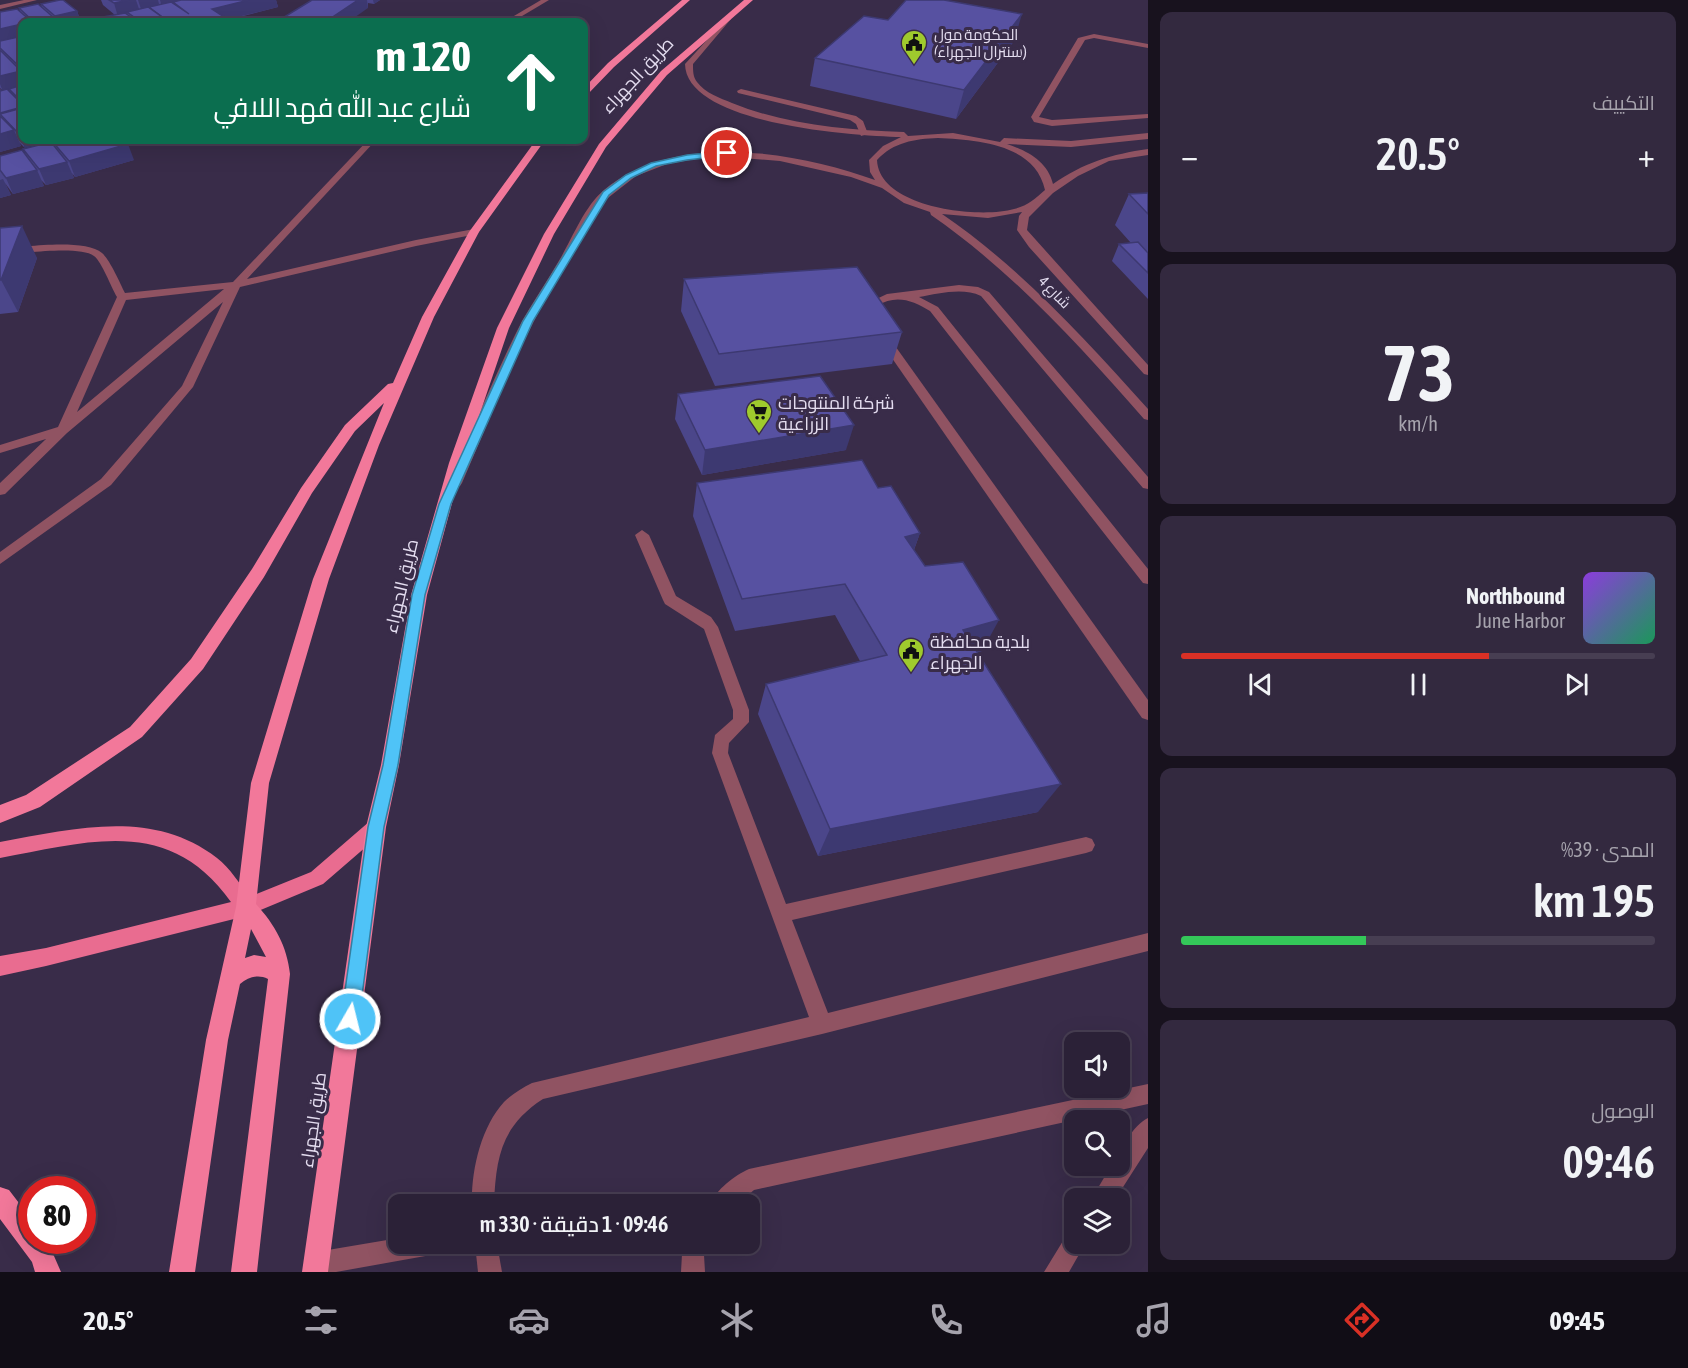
<!DOCTYPE html>
<html lang="ar">
<meta charset="utf-8">
<style>
:root{--surface:#2b2137;--page:#33293f;--text:#f1f3f6;--muted:#a6a3ad;--line:#473e52;--accent:#d93025}
body{margin:0;font-family:"Asap Condensed",Cairo,sans-serif;background:var(--page);color:var(--text);direction:rtl;height:100vh;display:flex;flex-direction:column;font-size:22px;white-space:nowrap}
*{box-sizing:border-box;margin:0}
p{font-size:20px;color:var(--muted)}
.icon{flex:none;width:33px;height:33px;fill:none;stroke:currentColor;stroke-width:2;stroke-linecap:round;stroke-linejoin:round}
.map{position:relative;flex:1;overflow:hidden;direction:ltr}
.side{display:flex;flex-direction:column;gap:12px;padding:12px;background:#18121e;width:540px}
.side>*{flex:none}
.hud{position:absolute;left:18px;top:18px;width:570px;height:126px;border-radius:12px;box-shadow:0 6px 24px #0002,0 0 0 2px var(--line);direction:rtl;background:#0b6e4f;color:#fff;overflow:hidden}
.fabs{position:absolute;left:1064px;top:1032px;display:grid;gap:12px}
.fabs a{display:grid;place-items:center;width:66px;height:66px;border-radius:12px;background:var(--surface);box-shadow:0 6px 24px #0002,0 0 0 2px var(--line);font-size:30px}
.speed{position:absolute;left:18px;top:1176px;display:flex;gap:12px;font-size:30px;font-weight:700;text-align:center}
.speed>*{display:grid;place-content:center;width:78px;height:78px;border-radius:50%;background:var(--surface);box-shadow:0 6px 24px #0002,0 0 0 2px var(--line);line-height:1}
.speed .limit{border:9px solid #d22;background:#fff;color:#111}
.pin{position:absolute;display:grid;place-items:center;width:51px;height:51px;color:#fff;margin:-26px;border:3px solid #fff;border-radius:50%;box-shadow:0 2px 6px #0007}
.me{position:absolute;width:66px;margin:-33px;rotate:8deg;stroke-linejoin:round;filter:drop-shadow(0 0 4px #0008)}
.turn{display:flex;align-items:center;gap:21px;height:126px;padding:0 18px;font-size:27px}
.turn .icon{width:78px;height:78px;stroke-width:2.5}
.turn b{display:block;font-size:42px;line-height:51px}
.big{font-size:45px;font-weight:600;line-height:1.1}
.side .card{flex:1;display:flex;flex-direction:column;justify-content:center;gap:9px;min-width:0;padding:0 21px;border-radius:12px;background:var(--page)}
.side .dial{align-items:center;gap:0}
.dial b{font-size:78px;line-height:1}
.song{display:flex;align-items:center;gap:18px}
.cover{width:72px;height:72px;border-radius:9px;background:linear-gradient(135deg,hsl(270 70% 55%),hsl(150 70% 35%))}
.played{height:6px;border-radius:3px;background:linear-gradient(90deg,var(--accent) 65%,var(--line) 65%)}
.keys{display:flex;justify-content:space-around;direction:ltr}
.heat{display:flex;justify-content:space-between;align-items:center;font-size:33px;direction:ltr}
.charge{height:9px;border-radius:4px;background:linear-gradient(90deg,#34c759 39%,var(--line) 0)}
.trip{position:absolute;left:388px;top:1194px;width:372px;height:60px;border-radius:12px;background:var(--surface);box-shadow:0 6px 24px #0002,0 0 0 2px var(--line);font-weight:600;line-height:60px;text-align:center;direction:rtl}
.tab-bar{display:flex;height:96px;justify-content:space-around;align-items:center;background:#110d16;color:var(--muted)}
.tab-bar .icon{width:42px;height:42px}
.tab-bar .current{color:var(--accent)}
.tab-bar b{font-size:27px;color:var(--text)}
main{display:flex;flex:1;min-height:0}
.map>svg:first-child{display:block}
</style>
<main>
<section class="side">
<div class="card"><p>التكييف</p>
<div class="heat"><a>−</a><b class="big">20.5°</b><a>+</a></div>
</div>
<div class="card dial"><b>73</b><p>km/h</p></div>
<div class="card">
<div class="song"><i class="cover"></i><div><b>Northbound</b><p>June Harbor</p></div></div>
<div class="played"></div>
<div class="keys"><svg class="icon" aria-label="previous" viewBox="0 0 24 24"><path d="M18 5L8 12l10 7zM5 5v14"/></svg><svg class="icon" aria-label="pause" viewBox="0 0 24 24"><path d="M8 5v14M16 5v14"/></svg><svg class="icon" aria-label="next" viewBox="0 0 24 24"><path d="M6 5l10 7-10 7zM19 5v14"/></svg></div>
</div>
<div class="card"><p>المدى · 39%</p><b class="big">195 km</b><div class="charge"></div></div>
<div class="card"><p>الوصول</p><b class="big">09:46</b></div>
</section>
<div class="map">
<svg width="1148" height="1272" viewBox="0 0 1148 1272">
<rect width="100%" height="100%" fill="#392c49"/>
<g fill="none" stroke-linecap="round" stroke-linejoin="round">
<g fill="#905362" fill-rule="evenodd">
<path d="M541,0H549L512,22H504Z"/>
<path d="M1094,34L1148,44V48L1094,38L1085,40L1039,117L1052,120L1148,114V118L1052,126L1034,122L1031,117L1078,38Z"/>
<path d="M741,89L856,116L863,121L868,134L861,136L856,124L850,120L738,93L737,91Z"/>
<path d="M368,140H376L247,279L416,240L474,229L479,232L477,234L416,246L240,287L193,387L111,485L0,564V552L101,479L182,386L223,302L67,433L5,494L0,495V483L46,439L0,453V445L58,427L117,297C111,287 102,262 94,256C79,245 19,254 0,255V249C22,247 85,238 102,253C110,260 120,283 125,293L233,282ZM224,289L77,412L126,300Z"/>
<path d="M959,285L978,287L989,292L1148,477V489L1143,488L981,296C962,287 938,294 919,297L938,307L1148,569V584L1143,583L930,311C913,300 895,294 877,306L874,317L870,318L865,315L868,303L887,294Z"/>
<path d="M884,335L888,336L1148,700V720L1142,718L878,338Z"/>
<path d="M642,530L649,535L676,596L711,617L718,627L749,710V722L729,743L728,753L786,904L1086,837L1092,839L1095,845L1092,851L1086,853L792,920L828,1013L1148,933V951L822,1034L543,1099C501,1126 496,1158 494,1204H472C471,1171 481,1127 504,1102C512,1094 522,1088 532,1083L809,1017L712,753L715,735L733,719V710L704,629L665,604L663,600L635,535Z"/>
<path d="M1148,1084V1104L754,1190L737,1204H710C716,1190 735,1175 749,1169Z"/>
<path d="M1148,1118V1148L1116,1198H1092L1111,1166H1119C1119,1150 1133,1125 1148,1118Z"/>
<path d="M1074,1233V1244H1085L1069,1272H1044L1066,1236Z"/>
<path d="M399,1238V1244H442L439,1252L431,1255L336,1272H308L304,1264L308,1256L316,1252Z"/>
<path d="M475,1244H497L502,1272H478Z"/>
<path d="M686,1244H709L704,1255L705,1272H681L682,1254Z"/>
</g>
<path fill="#905362" fill-rule="evenodd" d="M24,0H37L0,9V5Z"/>
<path fill="#905362" fill-rule="evenodd" d="M729,16L731,19L693,64C693,71 693,77 697,82C705,93 720,98 732,103C787,125 845,130 904,132L908,136L953,133L1000,142L1004,138L1071,141L1148,133V139L1071,147L1007,144C1028,151 1048,162 1053,184C1083,163 1112,154 1148,149V155L1109,161L1078,176L1053,193L1029,217L1027,230L1148,365V375L1144,374L1029,247L1017,230L1019,216L1022,212L988,218L942,214C1021,268 1084,338 1148,409V420L1144,419C1078,344 1013,272 931,215L930,212L904,203L882,188L851,177L780,161L741,158H702L667,164L636,176L604,201L542,305L514,361L462,483L460,486H450L448,483C473,429 495,374 522,321C534,300 548,280 560,259C573,237 584,207 604,190C674,131 795,151 875,180L870,172L869,160L883,146L901,137C857,136 686,125 685,64ZM938,138C978,140 1035,144 1045,190C1035,199 1027,206 1014,209C979,219 879,208 877,160C894,142 914,139 938,138Z"/>
<path fill="#e96c90" fill-rule="evenodd" d="M376,819L382,821L385,827L382,833L323,884L246,916L46,966L0,976V956L46,948L231,902C169,815 89,842 0,858V842C74,829 152,808 217,858C230,868 240,884 249,897L311,872L370,821Z"/>
<g fill="#f2789a" fill-rule="evenodd">
<path d="M682,0H690L614,67L587,95L584,96V88L608,63Z"/>
<path d="M744,0H753L667,75L606,147L554,234L509,328L463,463L427,595L399,765L386,827L328,1272H302L366,827L381,765L411,595L449,463L497,328L544,234L599,144L661,71Z"/>
<path d="M536,140H545L479,232L434,317L379,445L329,579L269,783L256,904C275,925 287,946 290,974L257,1272H231L268,979C258,974 249,977 240,984L228,1040L195,1272H169L206,1040L236,907L251,783L313,579L384,403L355,431L312,493L264,577L203,669L142,737L40,807L0,823V805L26,795L130,727L191,659L252,569L301,488L345,425L388,384L393,383L422,317L469,232ZM251,929L266,957L254,955L245,958Z"/>
<path d="M0,1187L9,1190L32,1220V1240H47L61,1272H35L32,1262L0,1219Z"/>
</g>
</g>
<g fill="#4b468a">
<path d="M101,0H276L278,7L228,20L232,22H105L103,17L115,15L103,5Z"/>
<path d="M312,0H380L374,4L368,3V8Z"/>
<path d="M41,4L77,11L81,22H96H22V140L25,148L19,142L21,146L0,152V89L1,90H2L0,88V12L20,11L19,8H42Z"/>
<path d="M1014,41L956,119L810,86L815,58Z"/>
<path d="M149,140H179L172,144Z"/>
<path d="M52,141L134,160L75,177L72,173L74,178L46,185L41,180L44,186L13,194L5,183L11,195L0,198V156L26,155L23,149L53,145Z"/>
<path d="M1148,193V299L1112,261L1119,244L1131,243L1115,225L1129,194Z"/>
<path d="M0,228L37,258L18,312L0,314Z"/>
<path d="M684,279L902,332L892,364L715,386L681,311Z"/>
<path d="M678,394L846,450L702,475L675,419Z"/>
<path d="M697,483L878,488L920,533L914,550L982,651L977,652L1038,812L818,856L758,714L766,684L860,661L835,615L735,631L693,516Z"/>
</g>
<g fill="#3d3971">
<path d="M129,0H136L140,12H127L128,15L118,17L114,3Z"/>
<path d="M138,0H158L160,8L149,7L150,10L142,12Z"/>
<path d="M160,0H195L173,2L174,5L162,7Z"/>
<path d="M249,0H276L278,7L217,22L212,9Z"/>
<path d="M358,0H367L368,8L348,22H325Z"/>
<path d="M373,0H380L374,4Z"/>
<path d="M77,11L81,22H57L55,16Z"/>
<path d="M1022,14L1014,41L956,119L964,90Z"/>
<path d="M53,17L55,22H34L33,21Z"/>
<path d="M22,24V39L19,36L20,40L0,44V29Z"/>
<path d="M21,71L22,74V87L9,89V91L3,92L0,84V76Z"/>
<path d="M22,107V124L0,115V113Z"/>
<path d="M14,130L21,146L0,152V134Z"/>
<path d="M22,131V140H51V141L25,148L18,133Z"/>
<path d="M171,140H179L172,144Z"/>
<path d="M128,144L134,160L75,177L69,161Z"/>
<path d="M67,162L74,178L46,185L39,169Z"/>
<path d="M37,170L44,186L13,194L6,178Z"/>
<path d="M3,179L11,195L0,198V180Z"/>
<path d="M22,226L37,258L18,312L1,280Z"/>
<path d="M854,425L846,450L702,475L705,450Z"/>
<path d="M920,533L908,566L905,537Z"/>
<path d="M999,620L982,651L947,661L963,630Z"/>
<path d="M1061,784L1038,812L818,856L830,829Z"/>
</g>
<g fill="#5751a1" stroke="#3d3971" stroke-width="1.5">
<path d="M60,0H63L77,11L55,16L41,4Z"/>
<path d="M109,0H129L114,3Z"/>
<path d="M181,0H249L212,9L232,22H169L149,7L171,2L189,14L173,2Z"/>
<path d="M312,0H358L325,22H276Z"/>
<path d="M906,0H944L1022,14L964,90L815,58L864,16L888,20Z"/>
<path d="M38,4L53,17L33,21L19,8Z"/>
<path d="M148,7L169,22H141L127,12Z"/>
<path d="M17,9L32,22H22V24L0,29V12Z"/>
<path d="M125,13L138,22H109L103,17Z"/>
<path d="M93,20L96,22H80Z"/>
<path d="M18,37L22,41V69L0,48V41Z"/>
<path d="M0,50L21,71L0,76Z"/>
<path d="M22,85V102L9,89Z"/>
<path d="M7,89L22,104V107L0,113V91Z"/>
<path d="M22,108V131L18,133L0,114Z"/>
<path d="M0,116L14,130L0,134Z"/>
<path d="M56,140H124L128,144L69,161L52,141Z"/>
<path d="M51,142L67,162L39,169L23,149Z"/>
<path d="M22,150L37,170L6,178L0,170V156Z"/>
<path d="M1148,193V214L1129,194Z"/>
<path d="M22,226L1,280H0V228Z"/>
<path d="M1138,242L1148,253V273L1119,244Z"/>
<path d="M857,267L902,332L719,354L684,279Z"/>
<path d="M820,376L854,425L705,450L678,394Z"/>
<path d="M862,460L878,488L891,486L920,533L905,537L925,566L963,562L999,620L963,630L1061,784L830,829L766,684L887,655L845,584L742,599L697,483Z"/>
</g>
<path fill="#4fc3f7" stroke="#337fa1" stroke-width="1.5" d="M727,151L730,152V155L687,160L656,166L631,178L609,195L533,321L451,504L425,595L398,765L384,827L359,1019L356,1025L350,1028L343,1025L341,1019L368,827L383,765L412,595L439,504L523,321L603,192L626,175L651,163L687,155Z"/>
<defs>
<symbol id="civic-pin" viewBox="-11 -11 22 30"><path d="M0 17L-7.5 6A9.5 9.5 0 1 1 7.5 6Z" fill="#9fca2d" stroke="#392c49"/><path d="M-.6-6.5H3V-4.5H.6V-3L4-1V1h2V6H-6V1h2V-1L-.6-3ZM-1.2 2.5V6h2.4V2.5Z" fill="#111"/></symbol>
<symbol id="supermarket-pin" viewBox="-11 -11 22 30"><path d="M0 17L-7.5 6A9.5 9.5 0 1 1 7.5 6Z" fill="#9fca2d" stroke="#392c49"/><path d="M-6-5.5h2.5l.6 2H6L4.5 2H-2.5L-4.4-4H-6ZM-1.5 3.2a1.3 1.3 0 1 0 .1 0ZM3 3.2a1.3 1.3 0 1 0 .1 0Z" fill="#111"/></symbol>
</defs>
<g fill-rule="evenodd">
<use href="#civic-pin" x="899" y="28" width="30" height="40"/>
<use href="#supermarket-pin" x="744" y="397" width="30" height="40"/>
<use href="#civic-pin" x="896" y="636" width="30" height="40"/>
</g>
<g text-anchor="middle" dominant-baseline="central" stroke-width="6" stroke-linejoin="round" paint-order="stroke">
<g font-size="15" fill="#e4ddf0" stroke="#392c49" text-anchor="start">
<text x="934" y="34">الحكومة مول<tspan x="934" dy="17">(سنترال الجهراء)</tspan></text>
</g>
<g font-size="15" fill="#e4ddf0" stroke="#392c49">
<text transform="translate(1055 292) rotate(46)">شارع 4</text>
</g>
<g font-size="18" fill="#e4ddf0" stroke="#392c49">
<text transform="translate(637 75) rotate(-47)">طريق الجهراء</text>
<text transform="translate(401 586) rotate(-77)">طريق الجهراء</text>
<text transform="translate(313 1120) rotate(-82)">طريق الجهراء</text>
</g>
<g font-size="18" fill="#e4ddf0" stroke="#392c49" text-anchor="start">
<text x="778" y="402">شركة المنتوجات<tspan x="778" dy="21">الزراعية</tspan></text>
<text x="930" y="641">بلدية محافظة<tspan x="930" dy="21">الجهراء</tspan></text>
</g>
</g>
</svg>
<div class="fabs">
<a><svg class="icon" aria-label="sound" viewBox="0 0 24 24"><path d="M4 9h4l5-4v14l-5-4H4zM17 9q2 3 0 6"/></svg></a>
<a><svg class="icon" aria-label="search" viewBox="0 0 24 24"><circle cx="10" cy="10" r="6"/><path d="M15 15l6 6"/></svg></a>
<a><svg class="icon" aria-label="layers" viewBox="0 0 24 24"><path d="M12 4l9 5-9 5-9-5zM3 14l9 5 9-5"/></svg></a>
</div>
<div class="speed"><div class="limit">80</div></div>
<div class="pin" style="left:727px;top:153px;background:#d93025"><svg class="icon" aria-label="arrive" viewBox="0 0 24 24"><path d="M6 21V4h12l-3 4 3 4H6"/></svg></div>
<svg class="me" style="left:350px;top:1019px" viewBox="-20 -20 40 40"><circle r="17" fill="#4fc3f7" stroke="#fff" stroke-width="3"/><path d="M0-11L8 9 0 5-8 9z" fill="#fff"/></svg>
<div class="trip">09:46 · 1 دقيقة · 330 m</div>
<div class="hud">
<div class="turn"><svg class="icon" aria-label="ahead" viewBox="0 0 24 24"><path d="M12 20V5M6 11l6-6 6 6"/></svg><div><b>120 m</b>شارع عبد الله فهد اللافي</div></div>
</div>
</div>
</main>
<nav class="tab-bar">
<b>09:45</b>
<svg class="icon current" aria-label="directions" viewBox="0 0 24 24"><path d="M12 3l9 9-9 9-9-9zM9 14v-3h6M13 9l2 2-2 2"/></svg>
<svg class="icon" aria-label="music" viewBox="0 0 24 24"><path d="M9 18V5l10-2v13"/><circle cx="6" cy="18" r="3"/><circle cx="16" cy="16" r="3"/></svg>
<svg class="icon" aria-label="phone" viewBox="0 0 24 24"><path d="M5 4h4l2 5-3 2q2 4 5 5l2-3 5 2v4C11 20 4 13 5 4z"/></svg>
<svg class="icon" aria-label="climate" viewBox="0 0 24 24"><path d="M12 3v18M4 7l16 10M4 17L20 7"/></svg>
<svg class="icon" aria-label="car" viewBox="0 0 24 24"><path d="M5 17H2v-5l4-1 3-4h7l3 4 3 1v5h-3M9 17h6M6 11h13"/><circle cx="7" cy="17" r="2"/><circle cx="17" cy="17" r="2"/></svg>
<svg class="icon" aria-label="filters" viewBox="0 0 24 24"><path d="M4 7h16M4 17h16"/><circle cx="9" cy="7" r="2"/><circle cx="15" cy="17" r="2"/></svg>
<b>20.5°</b>
</nav>
